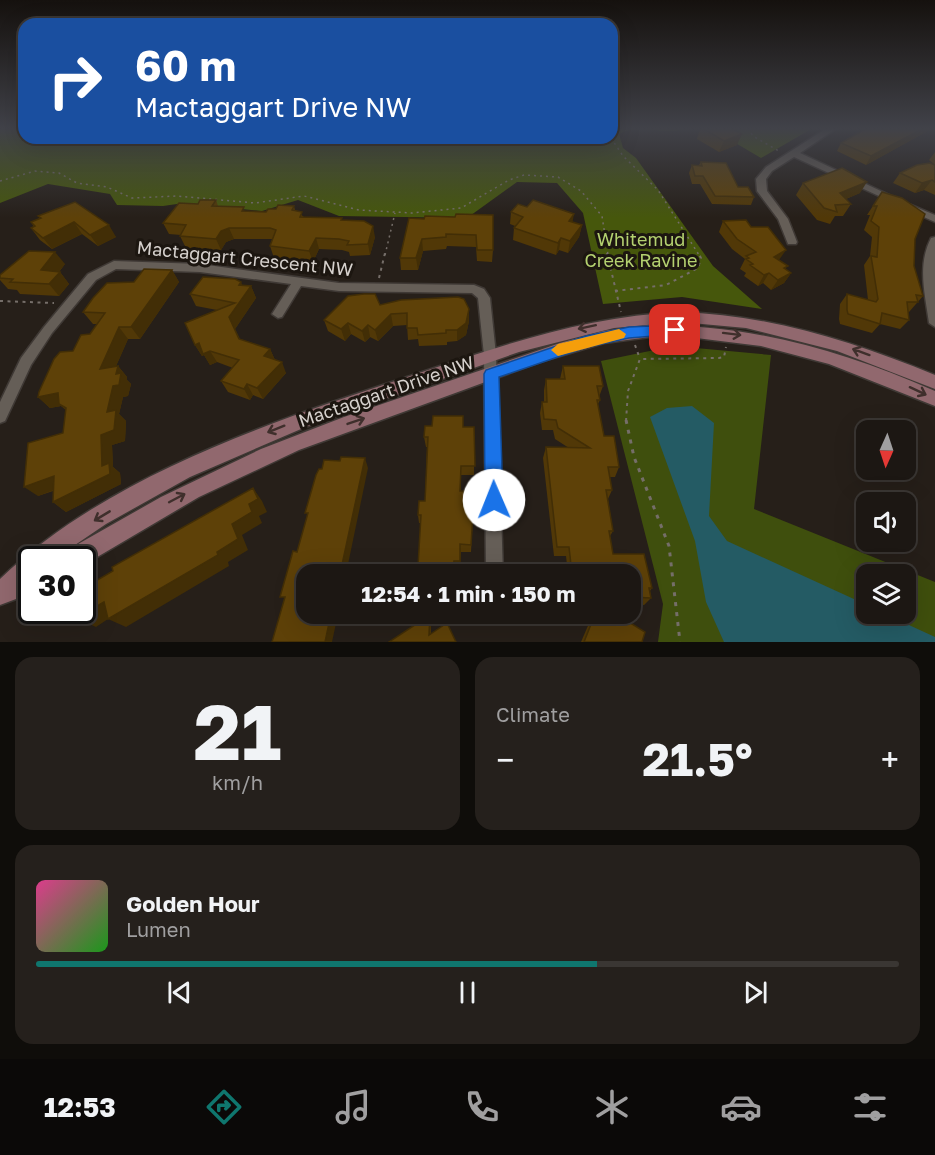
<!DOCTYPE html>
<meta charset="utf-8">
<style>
:root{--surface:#1c1713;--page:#25201c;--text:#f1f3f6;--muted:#a09fa0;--line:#3a3633;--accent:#0f766e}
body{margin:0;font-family:"Golos Text",sans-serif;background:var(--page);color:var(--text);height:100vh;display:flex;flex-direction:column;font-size:22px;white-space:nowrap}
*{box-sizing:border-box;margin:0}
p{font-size:20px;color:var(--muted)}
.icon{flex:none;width:33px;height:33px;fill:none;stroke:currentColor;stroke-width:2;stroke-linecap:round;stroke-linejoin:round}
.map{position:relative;height:642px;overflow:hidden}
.side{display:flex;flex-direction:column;gap:15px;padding:15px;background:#0f0d0a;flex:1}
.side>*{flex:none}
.banner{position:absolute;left:18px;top:18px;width:600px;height:126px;border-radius:18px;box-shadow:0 6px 24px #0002,0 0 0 2px var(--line);background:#1a4fa0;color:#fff;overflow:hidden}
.needle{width:39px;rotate:183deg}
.fabs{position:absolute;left:856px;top:420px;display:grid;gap:12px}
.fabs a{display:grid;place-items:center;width:60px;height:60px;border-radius:12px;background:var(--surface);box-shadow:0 6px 24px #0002,0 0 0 2px var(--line);font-size:30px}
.speed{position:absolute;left:18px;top:546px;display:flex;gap:12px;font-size:30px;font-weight:700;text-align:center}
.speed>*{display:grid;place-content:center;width:78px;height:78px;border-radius:50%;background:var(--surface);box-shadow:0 6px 24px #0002,0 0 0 2px var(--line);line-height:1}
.speed .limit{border:3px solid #111;border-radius:9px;background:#fff;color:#111}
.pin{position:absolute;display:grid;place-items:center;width:51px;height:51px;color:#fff;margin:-26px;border-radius:12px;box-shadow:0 3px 9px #0006}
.me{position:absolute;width:66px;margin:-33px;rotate:359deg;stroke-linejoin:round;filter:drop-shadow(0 0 4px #0008)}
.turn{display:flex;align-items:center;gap:21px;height:126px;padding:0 18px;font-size:27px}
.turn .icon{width:78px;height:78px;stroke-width:2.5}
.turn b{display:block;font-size:42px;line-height:51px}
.big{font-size:45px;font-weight:700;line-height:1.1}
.side .card{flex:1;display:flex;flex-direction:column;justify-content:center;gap:9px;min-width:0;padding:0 21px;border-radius:18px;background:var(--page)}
.side .dial{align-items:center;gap:0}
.dial b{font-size:78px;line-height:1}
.song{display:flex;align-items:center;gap:18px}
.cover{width:72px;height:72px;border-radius:9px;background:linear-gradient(135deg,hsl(330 70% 55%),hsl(120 70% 35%))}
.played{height:6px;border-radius:3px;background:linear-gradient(90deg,var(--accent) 65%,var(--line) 65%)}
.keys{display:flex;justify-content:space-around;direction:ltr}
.heat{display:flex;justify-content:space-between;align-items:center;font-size:33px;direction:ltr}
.side .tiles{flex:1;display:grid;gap:15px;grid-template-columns:1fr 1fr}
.card:last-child{grid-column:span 2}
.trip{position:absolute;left:296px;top:564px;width:345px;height:60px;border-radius:18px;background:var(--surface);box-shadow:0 6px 24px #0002,0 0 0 2px var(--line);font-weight:700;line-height:60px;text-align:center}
.menu{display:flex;height:96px;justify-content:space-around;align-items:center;background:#0b0908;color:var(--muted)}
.menu .icon{width:42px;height:42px}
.menu .selected{color:var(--accent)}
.menu b{font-size:27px;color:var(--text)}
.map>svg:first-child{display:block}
</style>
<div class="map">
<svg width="935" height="642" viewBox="0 0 935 642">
<rect width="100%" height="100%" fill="#261f19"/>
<path fill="#3f4f0d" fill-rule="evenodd" d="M674,346L771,355L754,509L935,582V642H658L663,604L601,361ZM867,574H906V614H867Z"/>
<g fill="#46570c">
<path d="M0,128H24V138H612V128H691C664,137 640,123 619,134L623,148L636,158L713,266L762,309L682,297L603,304L583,213L557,183L517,182L467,218L339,216L298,200L262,211L184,203L163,206L117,205L110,194L48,184L0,203Z"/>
<path d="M710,128H813L761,158Z"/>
</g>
<path fill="#245b64" d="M692,406L714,423L709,516L727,541L867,605V614H885L935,637V642H724L706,602L695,541L650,417L667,408Z"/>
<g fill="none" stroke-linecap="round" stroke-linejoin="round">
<defs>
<g id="street">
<path d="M827,128H837L800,153L900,200L898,202H892L794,157L772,171L766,179L767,191L788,219L797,242L796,244H788L778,219L757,191L756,179L766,167Z"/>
<path d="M911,205L935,215V222L908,210L906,208Z"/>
<path d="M935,237V327L929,323C925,294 917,265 931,238Z"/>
<path d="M114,261L200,264L339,283L474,285L484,289L490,298L496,355L503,574H486L484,355L478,298L472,293L339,291L301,286L282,317L278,318L272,314L291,284L200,272L116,269L96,280L52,333L31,365L5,421L0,423V402L21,358L44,327L88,274Z"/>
</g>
<g id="secondary">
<path d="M680,312C770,315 852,341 935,375V389L837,351L746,328L680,322L614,328L519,352L308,426L190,477L106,524L53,560H32V593L0,605V579C108,476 268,423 407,377C497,347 585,316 680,312Z"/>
<path d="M650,325C753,325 841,350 935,391V406L829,364L761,346L688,337H650L604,343L543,361L299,450L199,497L82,566V560H62L64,552L161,497L261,449L344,417L560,343L604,331Z"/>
</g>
</defs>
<use href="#street" stroke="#3f3935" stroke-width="3"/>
<use href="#secondary" stroke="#3f3935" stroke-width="3"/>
<g stroke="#756e69" stroke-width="1.5" stroke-dasharray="2 4" stroke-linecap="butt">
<path d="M748,128L753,136L779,151"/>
<path d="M612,132L614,128"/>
<path d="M611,138L623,156L658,190L699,255"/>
<path d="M0,181L35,171L59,173L77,183L107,187L132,198L177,196L255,203L304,196L359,210L412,213L461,208L509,180L524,175L558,177L581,191L602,216L608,255"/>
<path d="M385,255L395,213"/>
</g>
<g stroke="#756e69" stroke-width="2" stroke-dasharray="3 4.5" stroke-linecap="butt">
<path d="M607,253L621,312"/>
<path d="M379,278L385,253"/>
<path d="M615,291L666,285L698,268L701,258L698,253"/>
<path d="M0,301L54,303"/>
<path d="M635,345L640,359"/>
<path d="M626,421L628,391L640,359L719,358L724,357L726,347"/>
</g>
<path stroke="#756e69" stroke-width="3" stroke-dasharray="4 6" stroke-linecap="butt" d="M626,420L634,457L669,546L680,642"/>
<use href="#street" fill="#655e57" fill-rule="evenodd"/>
<use href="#secondary" fill="#91686e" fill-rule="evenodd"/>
</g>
<g fill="#513807">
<path d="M700,128H731L737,145L719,152L697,139Z"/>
<path d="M933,128L866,165L837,151L841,143Z"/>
<path d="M935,152V165L929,160Z"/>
<path d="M701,162L738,187L754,197L751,205L712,204L700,184H692L689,173L692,165H699Z"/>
<path d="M935,165V195L924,190L915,193L893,183L900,173Z"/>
<path d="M803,183L860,193L846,199L851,204L843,216H835L830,224L817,220L796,195Z"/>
<path d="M882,192L915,239L914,266L923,296L909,312H908L909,320L900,329L880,324L872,333L840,324L839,319L840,304L847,294L868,300L864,265L870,256L872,237L864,230L870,215H867Z"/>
<path d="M216,200L218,206L246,211L266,212L294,206L295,210L304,217L343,220L375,237L370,255L350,256L349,252L342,250L319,249L313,262L274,258L270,246L273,239H234L226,242L221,250L186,248L180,236L181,235L169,234L163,223L198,204Z"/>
<path d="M75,202L116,237L98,246L82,234L52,249L40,240L31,228L34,227L31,222L40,218L38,216Z"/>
<path d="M511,212L572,222L582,225L579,237L568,253L559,250L556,255L513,240L514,228L515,226L510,224Z"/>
<path d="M455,217L493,250L492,262L477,261L476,247L447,246L446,249L423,251L418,270H401L400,258L424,219Z"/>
<path d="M723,221L751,227L786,269L791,273L784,283L771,290L763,283L758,286L744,276L746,273L740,269L745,259L732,249L719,232Z"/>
<path d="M65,264L59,272H60L69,284L59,296L20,294L17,290L8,289L0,280V275Z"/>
<path d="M172,270L179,282L140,339H128L116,366H118L127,377V380L131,384L128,396L123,397L119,414L126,421L125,441L112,445L113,467L120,473L121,484L66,512L53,502V491L38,496L63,433L66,410L61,406L50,408L38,397L73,351L90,334L97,324H93L83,312L134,282Z"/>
<path d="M243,285L251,286L256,298L235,329L240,339L270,349L275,360L286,373L263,399L253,395L250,400L228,392L221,381L233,368L217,362L210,365L204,355L202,356L195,345L217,310L196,306L190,294Z"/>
<path d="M380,305L469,309V321L466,335L457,341L447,342V345L419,346L418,339L408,340L407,325L393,326L378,341L370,337L365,342L351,334L345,341L328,331L324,320Z"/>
<path d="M563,366L603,386L599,397L600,400L598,404L604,436L619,467L615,477H610L612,490L608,499L613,531L610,536L613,554L652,588L650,591L651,598L644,605L630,604V574H568L566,556H554L543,458L546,447L569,448L555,439L553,430H542L540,413L542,402H544V390L546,379H560Z"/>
<path d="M463,427H474V475H461V491L464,498H474L471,552H461L460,568H454V574H384L418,566L421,523H419L418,515L425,501L427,447H426L424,437Z"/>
<path d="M379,614H431V634L456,642H389L418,623L381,624L378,618Z"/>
<path d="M593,614H616L642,642H581Z"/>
</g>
<g fill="#422e06">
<path d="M924,128H933L866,165L871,156Z"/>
<path d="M742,134L737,145L719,152L724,141Z"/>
<path d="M932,180L924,190L915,193L922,183Z"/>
<path d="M867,182L860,193L833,204L840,193Z"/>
<path d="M574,214L572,225L569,221Z"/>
<path d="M74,222L82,234L52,249L43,238Z"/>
<path d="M109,225L116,237L98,246L90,235Z"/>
<path d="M582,225L579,237L568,253L570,241Z"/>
<path d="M373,226L375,237L370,255L368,244Z"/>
<path d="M229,228L234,239L226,242L221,250L216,239L221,231Z"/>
<path d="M316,238L319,249L313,262L309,251Z"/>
<path d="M561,238L559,250L556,255L558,243Z"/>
<path d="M422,239L423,251L418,270L416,258Z"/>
<path d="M786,250L779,260L774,257Z"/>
<path d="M55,252L65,264L51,282L41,270Z"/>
<path d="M172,270L179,282L140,339L131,327Z"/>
<path d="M60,272L69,284L59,296L49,284Z"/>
<path d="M769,273L763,283L758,286L764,275Z"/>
<path d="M791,273L784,283L771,290L778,280Z"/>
<path d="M241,282L246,293L251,286L256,298L235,329L229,317L239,285Z"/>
<path d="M469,309V321L466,335L457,341V330Z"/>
<path d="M391,314L393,326L378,341L375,330Z"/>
<path d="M348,323L351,334L345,341L341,329Z"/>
<path d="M368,325L370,337L365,342L362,331Z"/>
<path d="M119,327L128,339L110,380L100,369Z"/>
<path d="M199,343L210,351L217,362L210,365L204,355L202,356L195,345Z"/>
<path d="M270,349L275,360L264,356Z"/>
<path d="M282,362L286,373L263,399L257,388Z"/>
<path d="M118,366L127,377V380L131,384L128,396L123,397L119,414L126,421L125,441L112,445L113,467L120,473L121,484L66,512L53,502L102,466L101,435L107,412Z"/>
<path d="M247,384L253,395L250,400L244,389Z"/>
<path d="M58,393L59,404L61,406L50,408L38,397Z"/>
<path d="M365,458L368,468L346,574H340Z"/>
<path d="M54,476L67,485L38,496L24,487Z"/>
<path d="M253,488L262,501L267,512L259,516L262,523L242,535L248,550L228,562L229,566L126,627L108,619L96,627L65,613L70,610H81L217,552L232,524L249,504Z"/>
<path d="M331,614H338L332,642H325Z"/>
<path d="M430,614H431L430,640L429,635Z"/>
</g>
<g fill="#5e4108" stroke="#422e06" stroke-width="1.5">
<path d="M702,128H731L742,134L724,141Z"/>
<path d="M867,128H924L871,156L841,143Z"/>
<path d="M701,162L726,163L738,187H748L754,197L715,196L703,176H695L692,165L702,166Z"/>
<path d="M930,163L935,165V182L932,180L922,183L900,173L917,165Z"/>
<path d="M842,168L867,182L840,193L851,204L835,205L837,212L824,208L803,183Z"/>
<path d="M882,192L902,198L925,214L915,239L914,266L923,296L916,295L918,302H907L909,320L882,313L880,324L848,314L847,310V294L876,302L878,299L871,256L877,257L879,227L871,221L877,206H873Z"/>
<path d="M200,200H216L212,206L244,207L242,211L266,212L268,209H276L278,205L294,206L292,210L302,212L300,217L342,218L341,220L364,221L373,226L368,244L347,245L349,241L339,239L316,238L309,251L270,246L276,230L270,228H229L221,231L216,239L180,236L186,225L163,223L179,203L198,204Z"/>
<path d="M533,200L574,214L569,221L582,225L570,241L561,238L558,243L514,228L523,217L511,212L518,204L527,207Z"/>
<path d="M75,202L109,225L90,235L74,222L43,238L31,228L35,226L31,222L41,218L38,216Z"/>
<path d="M456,214L493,215V250H477L476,235L446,234V237L422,239L416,258H400L409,218L424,219L425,216L455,217Z"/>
<path d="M746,220L751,227H768L786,250L774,257L788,266L784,268L791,273L778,280L769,273L764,275L750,265L753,264L746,259L749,258L746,256L756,252L737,239L723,221Z"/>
<path d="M29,251L55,252L41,270L60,272L49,284L10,282L13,279L0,278V275Z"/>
<path d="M144,269L172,270L131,327H119L100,369L118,366L116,374L121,373L119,385L113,386L107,412L116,410L114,430L101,435L102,466L109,463L110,474L53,502L54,476L24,487L28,443L63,433L66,408L59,404L58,393L38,397L39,392L54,359L60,352L73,351L81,335L90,334L105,313L83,312L93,298L107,283L134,282Z"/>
<path d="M203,277L235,279L241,282L239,285L251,286L229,317L239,339L270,349L264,356L282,362L257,388L247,384L244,389L221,381L239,360L210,351L203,354L199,343L195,345L185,323L235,303L190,294Z"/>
<path d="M364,294H375L380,305L401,300L458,297L464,299L469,309L466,323L457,330H446V333L418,335L417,328H407V313L391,314L375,330L368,325L362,331L348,323L341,329L324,320L348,296Z"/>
<path d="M563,366H599L603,386H597L600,400H597L604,436H614L619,467H608L612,490H606L613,531H609L613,554H644L652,588H649L651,598L630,597V574H572L569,547H557L546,447L590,448L558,428L556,420L544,419L542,402H547L546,379H565Z"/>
<path d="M433,416H463V427H474L475,466H461L460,491H464V498H474L471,545L460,544V561H454L452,574H384L385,566H418L421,515H418L419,501H425L426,480L428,437H424L425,426H432Z"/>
<path d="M341,457L365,458L340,574H306V614H331L325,642H272L285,597H280L293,551L297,552L308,513H305L316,475L319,469H322L324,460L340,461Z"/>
<path d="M253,488L258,499L249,504L252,512L232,524L238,539L217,552L218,555L108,619L104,602L77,618L75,610H82V589L113,571L112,567Z"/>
<path d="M379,614H430L429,635L447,623L456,642H389L427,617L378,618Z"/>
<path d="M595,614H616L645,632L642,642H584Z"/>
</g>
<defs><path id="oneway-shaft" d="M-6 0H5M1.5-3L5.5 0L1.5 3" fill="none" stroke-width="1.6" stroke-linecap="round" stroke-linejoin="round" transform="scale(1.5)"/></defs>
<g stroke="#3f2f2c">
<use href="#oneway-shaft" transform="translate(587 327) rotate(168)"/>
<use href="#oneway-shaft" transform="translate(732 334) rotate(7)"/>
<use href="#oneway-shaft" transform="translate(861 352) rotate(-160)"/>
<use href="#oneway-shaft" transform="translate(918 391) rotate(25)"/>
<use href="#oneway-shaft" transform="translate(356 421) rotate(-19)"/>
<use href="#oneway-shaft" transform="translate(276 429) rotate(158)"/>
<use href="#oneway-shaft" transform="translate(177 498) rotate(-28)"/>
<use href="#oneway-shaft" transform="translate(102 516) rotate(149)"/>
</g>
<linearGradient id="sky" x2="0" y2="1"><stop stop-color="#15110e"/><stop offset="0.59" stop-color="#414249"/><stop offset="1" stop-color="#414249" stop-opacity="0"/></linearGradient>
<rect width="935" height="218" fill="url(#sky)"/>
<path fill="#1a73e8" stroke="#114b97" stroke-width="1.5" d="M675,325L682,330L680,334L629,338L587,347L499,377L503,500L501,506L494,509L488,506L485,500L484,374L486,370L586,336L629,327Z"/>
<path fill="#f59e0b" d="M619,329L626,334L624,338L558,356L551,350L558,344Z"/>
<g text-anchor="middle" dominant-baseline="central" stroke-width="6" stroke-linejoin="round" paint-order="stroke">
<g font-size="18" fill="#b4d170" stroke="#1c1610">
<text x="641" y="239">Whitemud<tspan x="641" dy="21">Creek Ravine</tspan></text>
</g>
<g font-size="18" fill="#d6d1cd" stroke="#1c1610">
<text transform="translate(245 258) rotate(6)">Mactaggart Crescent NW</text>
<text transform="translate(386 391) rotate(-19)">Mactaggart Drive NW</text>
</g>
</g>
</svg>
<div class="fabs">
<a><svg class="needle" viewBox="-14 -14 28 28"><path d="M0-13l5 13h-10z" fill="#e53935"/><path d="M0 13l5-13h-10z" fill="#a09fa0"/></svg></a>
<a><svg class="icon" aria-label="sound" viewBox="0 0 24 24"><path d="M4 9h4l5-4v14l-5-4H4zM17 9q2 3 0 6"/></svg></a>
<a><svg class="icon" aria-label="layers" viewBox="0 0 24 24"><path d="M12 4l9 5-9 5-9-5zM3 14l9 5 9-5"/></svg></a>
</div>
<div class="speed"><div class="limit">30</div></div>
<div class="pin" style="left:675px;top:330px;background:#d93025"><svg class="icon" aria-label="arrive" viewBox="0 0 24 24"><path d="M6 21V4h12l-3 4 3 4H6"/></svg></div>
<svg class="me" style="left:494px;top:500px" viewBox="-20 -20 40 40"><circle r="19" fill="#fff"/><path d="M0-13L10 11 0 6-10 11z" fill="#1a73e8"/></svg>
<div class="trip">12:54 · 1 min · 150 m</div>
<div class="banner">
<div class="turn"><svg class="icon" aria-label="right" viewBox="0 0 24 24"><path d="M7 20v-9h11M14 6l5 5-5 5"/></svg><div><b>60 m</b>Mactaggart Drive NW</div></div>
</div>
</div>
<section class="side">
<div class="tiles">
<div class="card dial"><b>21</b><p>km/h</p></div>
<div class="card"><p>Climate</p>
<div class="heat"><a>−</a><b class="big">21.5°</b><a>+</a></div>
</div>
<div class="card">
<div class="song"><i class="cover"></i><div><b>Golden Hour</b><p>Lumen</p></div></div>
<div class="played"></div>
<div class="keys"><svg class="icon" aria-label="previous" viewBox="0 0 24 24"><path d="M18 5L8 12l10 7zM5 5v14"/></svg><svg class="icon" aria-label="pause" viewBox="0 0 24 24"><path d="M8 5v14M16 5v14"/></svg><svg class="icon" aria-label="next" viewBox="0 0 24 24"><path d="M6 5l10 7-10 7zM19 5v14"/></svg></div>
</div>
</div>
</section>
<nav class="menu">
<b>12:53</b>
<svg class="icon selected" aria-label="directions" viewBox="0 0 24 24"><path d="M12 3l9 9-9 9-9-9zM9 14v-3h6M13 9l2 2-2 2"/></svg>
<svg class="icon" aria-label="music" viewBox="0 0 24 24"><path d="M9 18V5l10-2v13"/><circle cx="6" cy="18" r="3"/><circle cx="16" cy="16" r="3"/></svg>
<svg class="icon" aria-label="phone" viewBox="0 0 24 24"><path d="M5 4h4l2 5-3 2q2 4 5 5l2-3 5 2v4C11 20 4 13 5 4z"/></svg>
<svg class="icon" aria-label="climate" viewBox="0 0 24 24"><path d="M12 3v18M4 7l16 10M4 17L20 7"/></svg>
<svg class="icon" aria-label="car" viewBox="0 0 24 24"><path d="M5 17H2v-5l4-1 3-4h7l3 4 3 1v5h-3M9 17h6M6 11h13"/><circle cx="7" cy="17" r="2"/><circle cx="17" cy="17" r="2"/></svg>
<svg class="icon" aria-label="filters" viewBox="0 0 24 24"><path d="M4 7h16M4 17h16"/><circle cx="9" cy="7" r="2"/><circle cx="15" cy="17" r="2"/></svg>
</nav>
